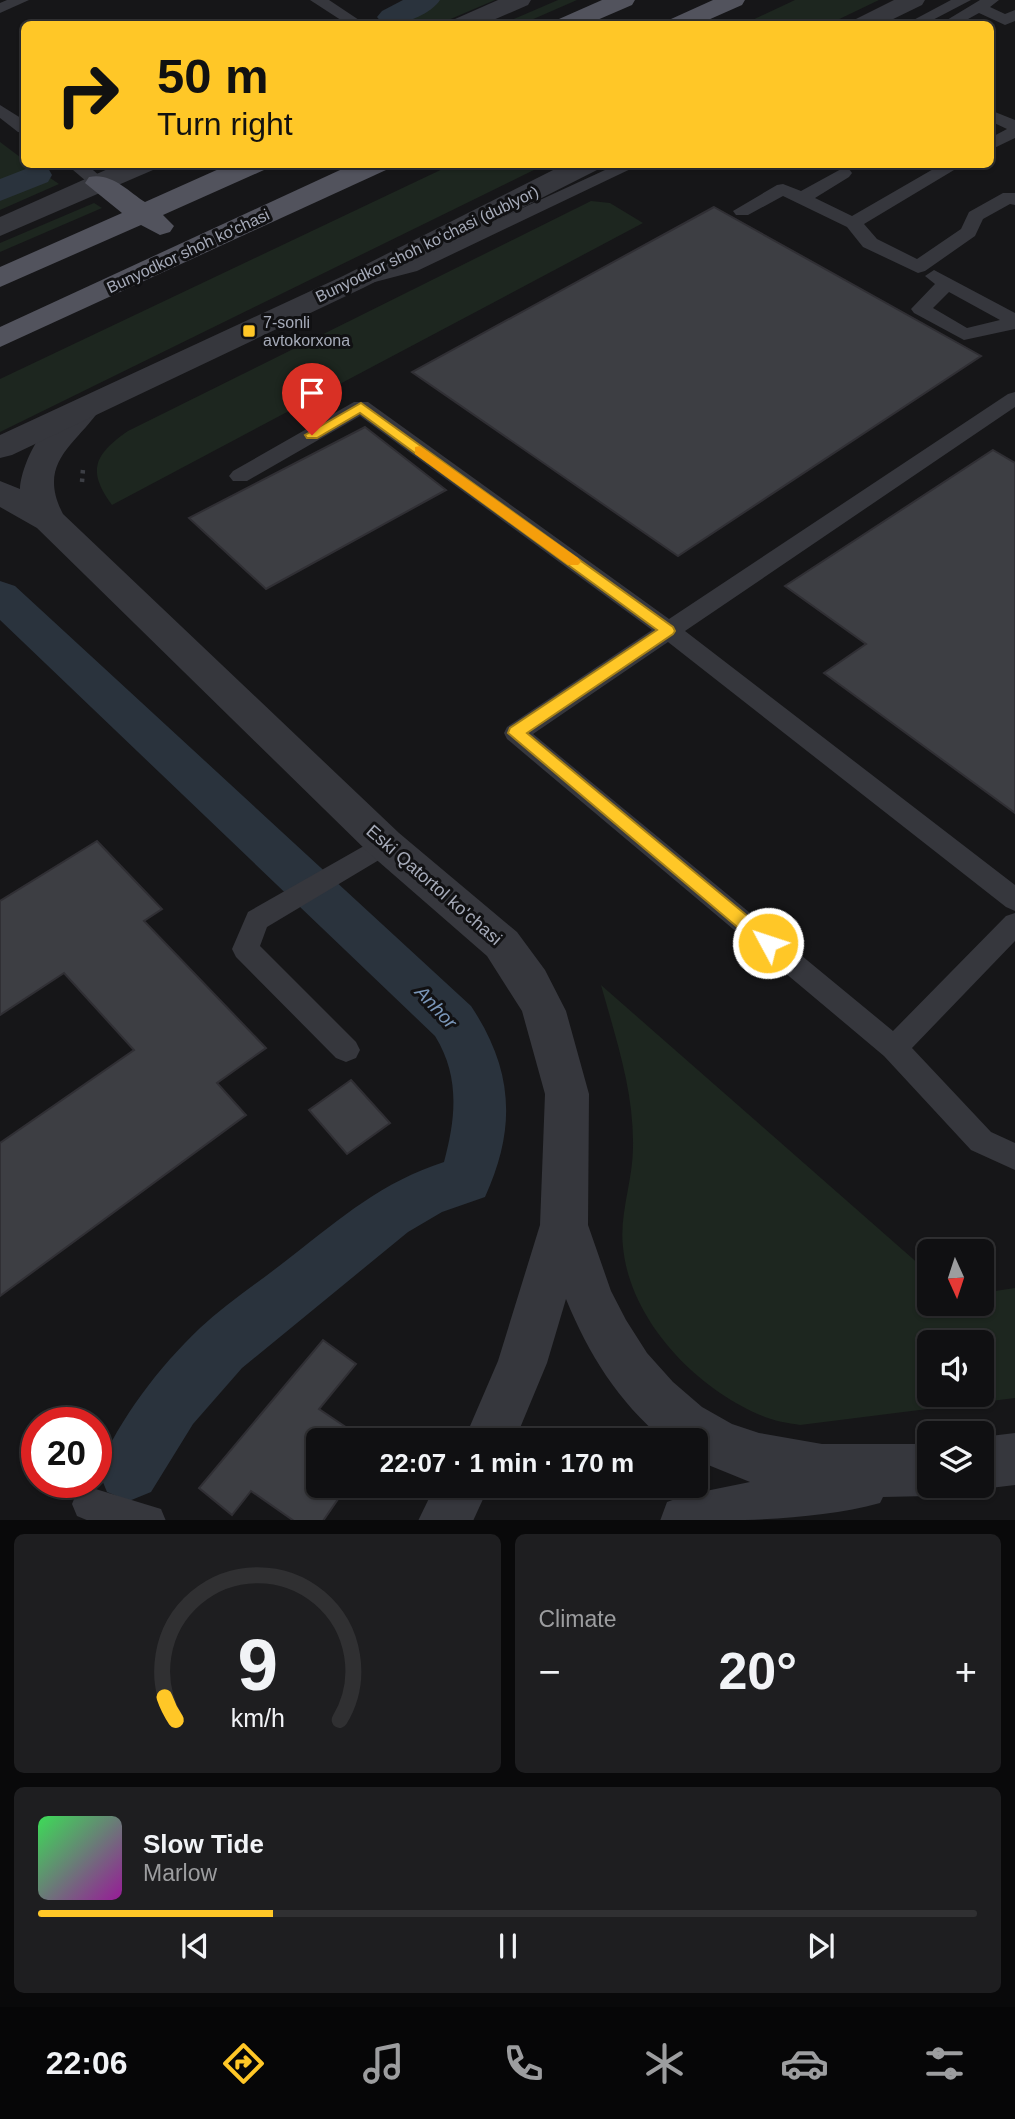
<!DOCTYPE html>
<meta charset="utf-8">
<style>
:root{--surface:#101012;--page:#1e1e20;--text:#f1f3f6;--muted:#9c9d9f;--line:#303032;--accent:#ffc727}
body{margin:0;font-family:Arial,sans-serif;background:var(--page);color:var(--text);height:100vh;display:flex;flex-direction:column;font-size:26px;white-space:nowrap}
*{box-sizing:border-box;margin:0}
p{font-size:23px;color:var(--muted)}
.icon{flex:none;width:38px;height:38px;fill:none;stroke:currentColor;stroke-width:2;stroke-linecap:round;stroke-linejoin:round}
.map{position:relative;height:1520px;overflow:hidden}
.side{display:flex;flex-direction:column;gap:14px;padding:14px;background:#09090a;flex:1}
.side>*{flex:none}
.guide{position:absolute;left:21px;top:21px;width:973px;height:147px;border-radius:10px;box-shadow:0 2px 5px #0004,0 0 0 2px var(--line);background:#ffc727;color:#111;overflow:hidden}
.needle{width:46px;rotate:177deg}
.controls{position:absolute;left:917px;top:1239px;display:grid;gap:14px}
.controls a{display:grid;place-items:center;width:77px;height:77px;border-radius:10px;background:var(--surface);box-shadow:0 2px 5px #0004,0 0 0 2px var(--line);font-size:35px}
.speed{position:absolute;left:21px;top:1407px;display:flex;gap:14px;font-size:35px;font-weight:700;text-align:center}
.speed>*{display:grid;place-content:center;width:91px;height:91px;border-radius:50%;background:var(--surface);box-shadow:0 2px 5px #0004,0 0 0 2px var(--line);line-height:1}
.speed .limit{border:10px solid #d22;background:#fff;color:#111}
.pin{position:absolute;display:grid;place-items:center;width:60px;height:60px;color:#fff;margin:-72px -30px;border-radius:50% 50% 50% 0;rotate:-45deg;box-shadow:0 0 7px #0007}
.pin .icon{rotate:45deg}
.me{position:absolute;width:77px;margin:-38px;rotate:310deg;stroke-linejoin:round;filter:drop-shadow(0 0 5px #0008)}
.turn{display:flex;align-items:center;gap:24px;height:147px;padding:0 21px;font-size:32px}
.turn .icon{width:91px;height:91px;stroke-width:2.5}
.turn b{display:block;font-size:49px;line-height:60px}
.big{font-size:52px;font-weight:700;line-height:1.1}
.side .card{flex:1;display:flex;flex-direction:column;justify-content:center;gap:10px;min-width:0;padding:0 24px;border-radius:10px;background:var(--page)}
.side .dial{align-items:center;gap:0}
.dial svg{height:182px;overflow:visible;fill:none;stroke:var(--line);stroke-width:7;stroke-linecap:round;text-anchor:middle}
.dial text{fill:var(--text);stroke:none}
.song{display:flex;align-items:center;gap:21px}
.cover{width:84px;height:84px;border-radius:10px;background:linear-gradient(135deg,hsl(130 70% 55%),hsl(300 70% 35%))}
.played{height:7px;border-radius:4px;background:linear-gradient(90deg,var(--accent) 25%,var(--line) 25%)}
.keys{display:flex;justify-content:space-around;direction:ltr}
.heat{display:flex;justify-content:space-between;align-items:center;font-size:38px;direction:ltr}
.side .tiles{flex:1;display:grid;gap:14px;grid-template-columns:1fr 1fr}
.card:last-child{grid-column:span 2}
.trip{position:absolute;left:306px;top:1428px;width:402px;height:70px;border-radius:10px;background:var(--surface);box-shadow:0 2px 5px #0004,0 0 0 2px var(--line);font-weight:700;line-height:70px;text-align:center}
.dock{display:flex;height:112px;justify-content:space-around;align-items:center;background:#060607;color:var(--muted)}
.dock .icon{width:49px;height:49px}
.dock .selected{color:var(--accent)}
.dock b{font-size:32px;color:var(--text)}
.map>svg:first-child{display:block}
</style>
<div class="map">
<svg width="1015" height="1521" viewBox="0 0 1015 1521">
<rect width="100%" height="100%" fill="#161618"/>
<g fill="#1d261f" fill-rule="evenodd">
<path d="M435,0H495L439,24H424L405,15Z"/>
<path d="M558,0H577L522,24H502Z"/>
<path d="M795,0H879L829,24H744Z"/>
<path d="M0,142L24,160V164L31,165L59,184L0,210Z"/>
<path d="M451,165H544L0,432V379Z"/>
<path d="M591,201L610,203L643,223L112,505C86,470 95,454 128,431Z"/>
<path d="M94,203L102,208L0,252V243Z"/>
<path d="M601,985L929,1273V1304H982V1293L1015,1288V1398L800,1425C790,1423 778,1422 768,1418C700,1393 630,1322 623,1247C619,1215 633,1180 633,1147C634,1091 616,1039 601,985ZM929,1342H982V1395H929Z"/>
</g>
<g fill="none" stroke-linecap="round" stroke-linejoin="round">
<g fill="#2a333d" fill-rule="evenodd">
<path d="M403,0H440C430,15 400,27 382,23L377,17L382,11Z"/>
<path d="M36,165L48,168L52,175L48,182L0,201V179Z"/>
<path d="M0,581L15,586L471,1006C513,1069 517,1127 485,1197L442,1212L408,1232L242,1368L193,1424L151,1492L129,1501L107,1492L98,1470C120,1418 159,1367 200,1328C228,1302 262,1280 292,1256C342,1217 382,1182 444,1162C456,1118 460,1076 435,1036L0,620Z"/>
</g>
</g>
<g fill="#3d3e43" stroke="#302f34" stroke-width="2">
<path d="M714,207L981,356L678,556L412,372Z"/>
<path d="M365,427L446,490L266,589L189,518Z"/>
<path d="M993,450L1015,463V813L824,673L866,644L785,586Z"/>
<path d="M97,841L162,909L144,921L266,1048L217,1083L246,1115L0,1296V1143L134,1050L64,973L0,1015V901Z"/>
<path d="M351,1080L390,1123L347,1154L309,1110Z"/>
<path d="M323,1340L356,1364L319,1409L365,1440H318V1486H347L323,1521H294L251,1491L232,1515L199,1488Z"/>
</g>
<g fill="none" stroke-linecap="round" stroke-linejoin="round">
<path stroke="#3c3e44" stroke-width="4.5" stroke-dasharray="3.5 5" stroke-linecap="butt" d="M82,482L83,469"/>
<g fill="#36373d" fill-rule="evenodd">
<path d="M7,0H29L0,13V3Z"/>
<path d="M310,0H329L365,24H347Z"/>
<path d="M951,0H971L925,24H906Z"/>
<path d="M980,0H999L990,7L1005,14L1015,10V21L1005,25L979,13L959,24L942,23Z"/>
<path d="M0,105L24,120V133L18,132L0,118Z"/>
<path d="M990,110L1015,120V138L990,150V138L1007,129L990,121Z"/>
<path d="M66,164H86L108,183L105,187H93Z"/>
<path d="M618,164H641L417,271L367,284L358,278L360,274L403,263Z"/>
<path d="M942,164H964L864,224L877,239L917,259L961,229L969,212L1003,193H1015V205L1010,204L983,219L975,236L925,271L918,273L863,247L847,227L783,196L748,215H736L733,211L777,185L783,184L801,191L843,168L849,169L852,173L849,177L815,198L852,216Z"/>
<path d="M934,270L1015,313V329L964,340L914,313L911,309L935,284L925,276ZM949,292L1000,320L967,328L933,308Z"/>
<path d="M1015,392V407L685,631L1015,885V911L1006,907L668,642L533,734L893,1031L1006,916L1015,913V941L912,1048L991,1132L1015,1143V1170L971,1150L884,1056L507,739L504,733L507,727L652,630L360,416L247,481H233L229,476L233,471L354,402H368L669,619L1008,394Z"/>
<path d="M385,834L394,837L398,844L394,851L267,927L260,946L356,1042L360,1050L356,1058L346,1062L336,1058L236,957L232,949L248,912Z"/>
<path d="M89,1487L161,1509L166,1521H89L77,1516L72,1504L77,1492Z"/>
</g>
<g fill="#36373d" fill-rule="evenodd">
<path d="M85,398L96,401L101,408C76,445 36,462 63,514L399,833L517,932L545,970L566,1011L589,1094L588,1225L611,1291L626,1320L647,1353L673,1382L702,1407L732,1424L759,1433L822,1444H929V1486H948L947,1488L929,1496L883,1497L880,1503C814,1521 731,1521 660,1521L667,1502L686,1495L750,1482L696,1460V1440H664C618,1401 589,1355 566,1299L547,1363L515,1440H464L498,1361L540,1225L545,1094L522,1011L487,956L371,855L37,528L0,507V481L20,489C22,457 53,406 85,398Z"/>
<path d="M1015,1433V1485L982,1489L975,1486H982V1437Z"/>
<path d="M435,1486H489L473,1521H418Z"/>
</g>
<g fill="#36373d" fill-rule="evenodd">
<path d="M498,0H531L528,5L484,24H452L455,19Z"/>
<path d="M894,0H925L922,5L883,24H853L856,19Z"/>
<path d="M119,164H156L153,170L0,236V217Z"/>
<path d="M565,164H600L597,170L363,288L12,455L0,458V435L343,276Z"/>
</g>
<g fill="#52535d" fill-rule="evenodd">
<path d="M602,0H635L632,5L588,24H556L559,19Z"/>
<path d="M713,0H745L742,5L699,24H668L671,19Z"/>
<path d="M230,164H267L264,170L163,215L174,226L170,232L160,235L141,225L0,287V267L122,213L85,183L89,177C111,172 128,191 145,202Z"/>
<path d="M353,164H389L386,170L0,347V327Z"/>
</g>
</g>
<path fill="#ffc727" stroke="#a68119" stroke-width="2" d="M361,403L673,627L675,631L673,634L527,733L774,938L777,943L774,948H762L508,733L510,728L657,630L360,413L317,438H307L305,435Z"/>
<path fill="#f59e0b" d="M420,446L578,558L581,562L578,565H568L415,454V447Z"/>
<rect fill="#ffc727" stroke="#111113" stroke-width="2.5" x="242" y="324" width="14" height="14" rx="3.5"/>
<g text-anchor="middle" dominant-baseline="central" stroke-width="6" stroke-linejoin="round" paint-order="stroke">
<g font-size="16" fill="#a6abb9" stroke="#111113">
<text transform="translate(427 244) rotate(-26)">Bunyodkor shoh koʻchasi (dublyor)</text>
<text transform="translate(188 251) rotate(-25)">Bunyodkor shoh ko'chasi</text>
</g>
<g font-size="16" fill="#a6abb9" stroke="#111113" text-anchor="start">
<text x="263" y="322">7-sonli<tspan x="263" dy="18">avtokorxona</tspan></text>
</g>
<g font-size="18" fill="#a6abb9" stroke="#111113">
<text transform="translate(434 885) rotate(41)">Eski Qatortol ko'chasi</text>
</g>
<g font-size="19" font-style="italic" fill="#7a96b8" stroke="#111113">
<text transform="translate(436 1007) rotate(47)">Anhor</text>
</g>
</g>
</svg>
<div class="controls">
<a><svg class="needle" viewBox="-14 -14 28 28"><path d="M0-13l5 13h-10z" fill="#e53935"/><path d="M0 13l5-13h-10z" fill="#9c9d9f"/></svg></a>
<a><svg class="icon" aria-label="sound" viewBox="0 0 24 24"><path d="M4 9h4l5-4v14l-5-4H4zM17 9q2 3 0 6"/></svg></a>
<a><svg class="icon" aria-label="layers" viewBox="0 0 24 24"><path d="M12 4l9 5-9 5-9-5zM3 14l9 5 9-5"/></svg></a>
</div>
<div class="speed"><div class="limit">20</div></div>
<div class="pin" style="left:312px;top:435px;background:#d93025"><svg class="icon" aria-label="arrive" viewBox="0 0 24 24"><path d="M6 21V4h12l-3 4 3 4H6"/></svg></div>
<svg class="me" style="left:768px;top:943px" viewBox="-20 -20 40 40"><circle r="17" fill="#ffc727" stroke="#fff" stroke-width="3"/><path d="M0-11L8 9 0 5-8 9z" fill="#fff"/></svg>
<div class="trip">22:07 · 1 min · 170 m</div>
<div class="guide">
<div class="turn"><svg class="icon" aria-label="right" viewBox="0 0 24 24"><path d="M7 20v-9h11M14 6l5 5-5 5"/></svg><div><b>50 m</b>Turn right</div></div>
</div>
</div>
<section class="side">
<div class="tiles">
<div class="card dial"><svg viewBox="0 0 100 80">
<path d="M14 69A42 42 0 1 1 86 69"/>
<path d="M14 69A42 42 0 0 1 9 59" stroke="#ffc727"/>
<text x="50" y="56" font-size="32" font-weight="700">9</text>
<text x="50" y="72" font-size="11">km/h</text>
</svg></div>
<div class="card"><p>Climate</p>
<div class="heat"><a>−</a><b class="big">20°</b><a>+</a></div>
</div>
<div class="card">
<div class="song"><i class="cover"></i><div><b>Slow Tide</b><p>Marlow</p></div></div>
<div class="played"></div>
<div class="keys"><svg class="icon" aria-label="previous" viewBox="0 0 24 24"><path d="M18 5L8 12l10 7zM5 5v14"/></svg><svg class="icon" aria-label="pause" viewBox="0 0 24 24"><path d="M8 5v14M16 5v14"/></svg><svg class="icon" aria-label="next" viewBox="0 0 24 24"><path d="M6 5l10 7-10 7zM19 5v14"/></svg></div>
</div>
</div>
</section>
<nav class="dock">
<b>22:06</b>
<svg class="icon selected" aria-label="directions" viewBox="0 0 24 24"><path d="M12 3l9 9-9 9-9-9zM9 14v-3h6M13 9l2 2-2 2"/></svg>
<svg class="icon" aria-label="music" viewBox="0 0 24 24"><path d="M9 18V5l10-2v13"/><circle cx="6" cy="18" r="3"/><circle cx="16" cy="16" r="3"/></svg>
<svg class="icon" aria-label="phone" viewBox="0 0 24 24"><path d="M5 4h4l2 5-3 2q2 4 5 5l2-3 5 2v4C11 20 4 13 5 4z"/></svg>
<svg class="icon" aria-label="climate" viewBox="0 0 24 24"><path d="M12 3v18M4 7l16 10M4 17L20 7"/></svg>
<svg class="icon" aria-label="car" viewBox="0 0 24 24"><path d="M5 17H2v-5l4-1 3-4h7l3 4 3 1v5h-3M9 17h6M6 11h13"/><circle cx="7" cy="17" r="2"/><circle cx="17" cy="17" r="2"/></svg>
<svg class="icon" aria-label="filters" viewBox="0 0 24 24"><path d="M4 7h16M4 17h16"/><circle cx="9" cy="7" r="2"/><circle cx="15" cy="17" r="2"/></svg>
</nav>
